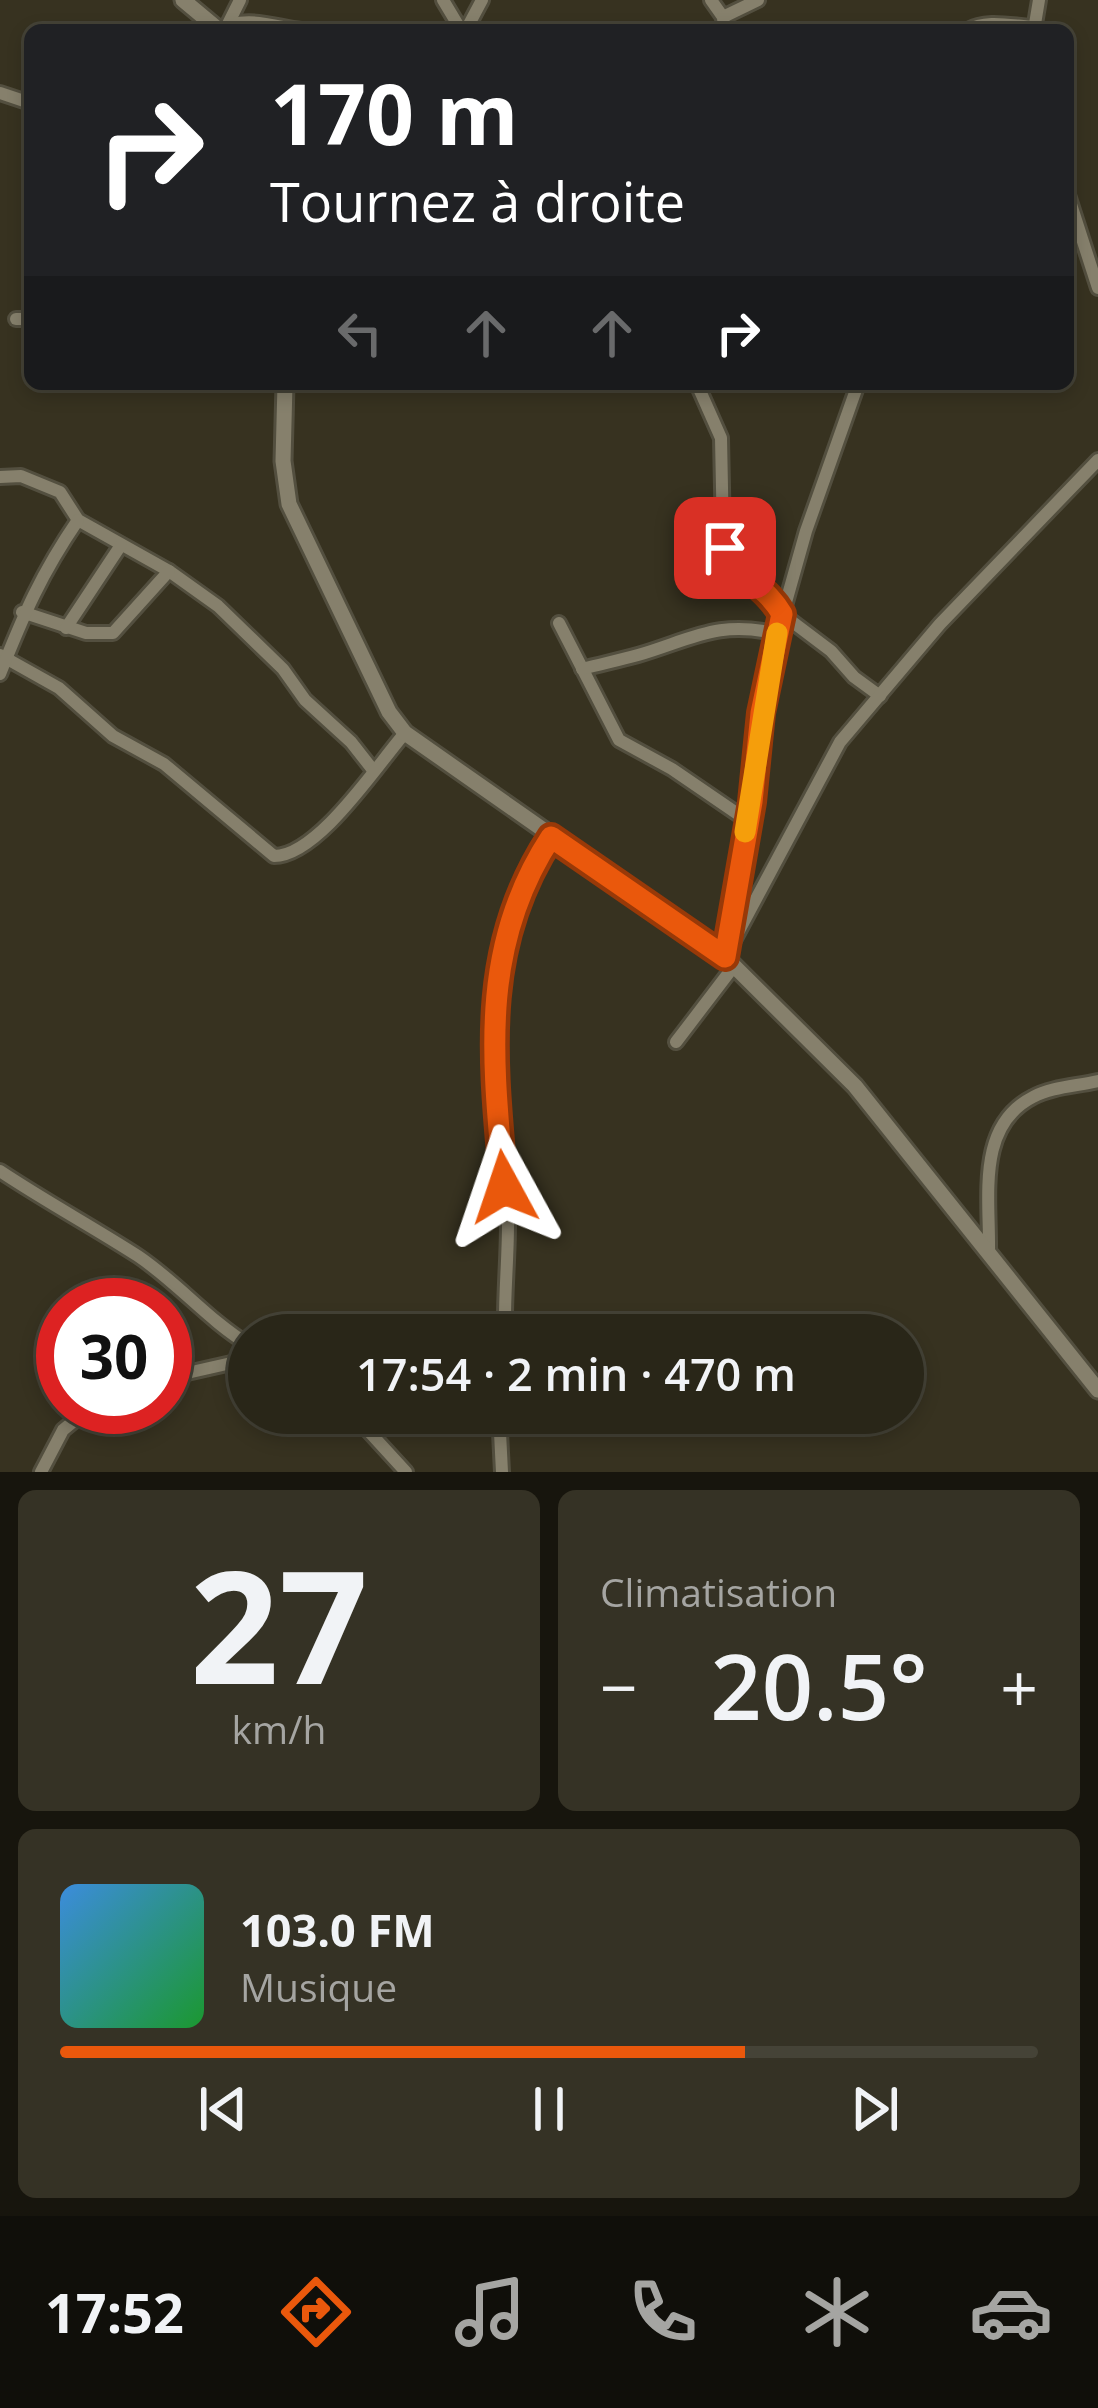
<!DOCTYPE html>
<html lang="fr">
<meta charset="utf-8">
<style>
:root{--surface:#292618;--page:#353225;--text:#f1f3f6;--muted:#a5a5a2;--line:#454337;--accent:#ea580c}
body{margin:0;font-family:"Open Sans",sans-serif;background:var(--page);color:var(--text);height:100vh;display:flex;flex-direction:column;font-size:45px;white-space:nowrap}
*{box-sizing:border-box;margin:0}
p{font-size:39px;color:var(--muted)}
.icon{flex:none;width:66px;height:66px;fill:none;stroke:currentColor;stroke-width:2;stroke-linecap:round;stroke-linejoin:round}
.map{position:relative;height:1472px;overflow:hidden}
.sheet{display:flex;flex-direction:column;gap:18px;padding:18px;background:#17150d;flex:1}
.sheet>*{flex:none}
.hud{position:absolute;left:24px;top:24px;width:1050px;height:366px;border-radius:18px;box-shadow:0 6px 18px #0003,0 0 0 3px var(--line);background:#202124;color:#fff;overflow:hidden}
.speed{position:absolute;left:36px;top:1278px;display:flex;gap:24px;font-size:60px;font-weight:700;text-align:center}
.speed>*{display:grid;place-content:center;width:156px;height:156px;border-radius:50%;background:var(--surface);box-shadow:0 6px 18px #0003,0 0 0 3px var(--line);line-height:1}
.speed .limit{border:18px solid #d22;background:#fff;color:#111}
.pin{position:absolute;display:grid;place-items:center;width:102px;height:102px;color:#fff;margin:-51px;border-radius:24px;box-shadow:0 6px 18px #0006}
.me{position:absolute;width:132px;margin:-66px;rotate:355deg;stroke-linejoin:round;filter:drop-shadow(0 0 9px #0008)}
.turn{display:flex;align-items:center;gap:42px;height:252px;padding:0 48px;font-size:54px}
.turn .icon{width:156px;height:156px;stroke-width:2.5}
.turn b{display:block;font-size:84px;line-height:102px}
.lanes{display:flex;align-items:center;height:114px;padding:0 48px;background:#0003;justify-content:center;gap:60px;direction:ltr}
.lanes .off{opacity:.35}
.big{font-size:90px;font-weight:600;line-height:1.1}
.sheet .card{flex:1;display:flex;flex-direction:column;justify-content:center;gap:18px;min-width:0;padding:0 42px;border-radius:18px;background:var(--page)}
.sheet .dial{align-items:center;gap:0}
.dial b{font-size:156px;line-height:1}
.song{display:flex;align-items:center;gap:36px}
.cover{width:144px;height:144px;border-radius:18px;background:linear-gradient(135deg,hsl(210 70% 55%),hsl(130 70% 35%))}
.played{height:12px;border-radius:6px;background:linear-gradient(90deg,var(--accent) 70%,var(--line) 70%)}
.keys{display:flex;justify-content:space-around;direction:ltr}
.heat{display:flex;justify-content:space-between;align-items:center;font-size:66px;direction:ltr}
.sheet .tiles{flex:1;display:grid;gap:18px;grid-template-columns:1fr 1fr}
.card:last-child{grid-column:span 2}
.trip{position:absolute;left:228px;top:1314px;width:696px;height:120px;border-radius:60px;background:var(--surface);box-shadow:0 6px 18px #0003,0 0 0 3px var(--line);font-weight:600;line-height:120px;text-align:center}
.tabs{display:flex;height:192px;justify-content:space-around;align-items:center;background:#100f0a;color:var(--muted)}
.tabs .icon{width:84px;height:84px}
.tabs .on{color:var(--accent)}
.tabs b{font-size:54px;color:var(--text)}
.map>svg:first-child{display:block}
</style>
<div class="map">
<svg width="1098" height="1472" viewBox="0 0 1098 1472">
<rect width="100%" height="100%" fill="#373220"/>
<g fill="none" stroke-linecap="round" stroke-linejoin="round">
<defs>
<g id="minor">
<path d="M443,0L461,30"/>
<path d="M711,0L723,17L724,30"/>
<path d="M723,17L758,0"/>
<path d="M228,24L240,0"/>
<path d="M221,30C243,14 275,27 301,30"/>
<path d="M466,30L482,0"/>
<path d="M968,30C986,19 1013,26 1034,27"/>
<path d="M1034,30L1039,0"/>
<path d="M0,93L30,103"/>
<path d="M1068,195L1098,288"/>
<path d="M16,319H30"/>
<path d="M697,384L721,438L723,537L732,561L737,570L771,595L782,614L831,651L854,677L880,696"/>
<path d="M858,384L806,531L777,634L725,957L840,742L940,624L1098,460"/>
<path d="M0,477L21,476L60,492L78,520L169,571L218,606L283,669L305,700L351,742L373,770"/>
<path d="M22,612L86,633H113L169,571"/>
<path d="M559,623L619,740L672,769L748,821"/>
<path d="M66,628L121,545"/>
<path d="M0,655L59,688L113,736L164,764L274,856C318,856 377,765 405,733"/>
<path d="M582,669C601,664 620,660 638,655C690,640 719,619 777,634"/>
<path d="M0,674C24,614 41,574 78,520"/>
<path d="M676,1042L734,966"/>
<path d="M0,1171C45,1201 93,1227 138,1256C178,1283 208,1320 249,1345"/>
<path d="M989,1252C990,1197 976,1126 1033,1097C1051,1087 1077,1086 1098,1081"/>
<path d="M505,1335C504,1298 508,1261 508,1224C505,1079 464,970 551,837"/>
<path d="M165,1378L249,1359"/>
<path d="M352,1413L406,1472"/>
<path d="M499,1413L502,1472"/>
<path d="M41,1472L63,1430L91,1407"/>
</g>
<g id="tertiary">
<path d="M183,0L219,30"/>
<path d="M285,384L283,461L289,504L389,712L405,733L725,957L855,1086L1098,1390"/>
</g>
</defs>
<use href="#minor" stroke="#534f3f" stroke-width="18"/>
<use href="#tertiary" stroke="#534f3f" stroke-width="21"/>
<use href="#minor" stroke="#86806c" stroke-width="12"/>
<use href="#tertiary" stroke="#86806c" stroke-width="15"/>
</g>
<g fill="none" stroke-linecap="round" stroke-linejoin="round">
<defs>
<path id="route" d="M504,1187C493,1062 478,948 551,837L725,957L752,802L761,713L782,614C766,586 739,577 725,548"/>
</defs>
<use href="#route" stroke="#983908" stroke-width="30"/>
<use href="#route" stroke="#ea580c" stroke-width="21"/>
<path stroke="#f59e0b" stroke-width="21" d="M745,832L777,633"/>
</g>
</svg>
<div class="speed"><div class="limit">30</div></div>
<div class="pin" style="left:725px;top:548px;background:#d93025"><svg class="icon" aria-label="arrive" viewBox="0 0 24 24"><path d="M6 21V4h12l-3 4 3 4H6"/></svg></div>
<svg class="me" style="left:504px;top:1187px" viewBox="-20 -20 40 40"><path d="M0-17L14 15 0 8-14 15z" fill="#ea580c" stroke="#fff" stroke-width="4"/></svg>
<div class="trip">17:54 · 2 min · 470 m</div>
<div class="hud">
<div class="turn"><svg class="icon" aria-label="right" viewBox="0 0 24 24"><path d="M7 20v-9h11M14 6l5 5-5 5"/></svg><div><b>170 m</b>Tournez à droite</div></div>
<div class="lanes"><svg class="icon off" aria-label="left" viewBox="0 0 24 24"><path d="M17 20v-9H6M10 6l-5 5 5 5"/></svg><svg class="icon off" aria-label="ahead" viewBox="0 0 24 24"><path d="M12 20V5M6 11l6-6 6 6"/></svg><svg class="icon off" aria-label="ahead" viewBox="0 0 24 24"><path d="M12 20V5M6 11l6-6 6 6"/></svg><svg class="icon" aria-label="right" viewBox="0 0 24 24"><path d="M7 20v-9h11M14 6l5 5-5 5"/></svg></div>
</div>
</div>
<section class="sheet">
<div class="tiles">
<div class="card dial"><b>27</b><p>km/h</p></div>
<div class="card"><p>Climatisation</p>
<div class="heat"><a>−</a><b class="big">20.5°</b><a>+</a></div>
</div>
<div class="card">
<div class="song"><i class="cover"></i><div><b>103.0 FM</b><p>Musique</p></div></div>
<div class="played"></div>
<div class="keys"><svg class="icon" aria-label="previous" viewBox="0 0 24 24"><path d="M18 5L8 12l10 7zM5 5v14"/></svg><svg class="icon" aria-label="pause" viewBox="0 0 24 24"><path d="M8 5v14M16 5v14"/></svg><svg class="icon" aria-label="next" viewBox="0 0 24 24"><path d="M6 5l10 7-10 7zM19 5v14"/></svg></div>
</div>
</div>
</section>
<nav class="tabs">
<b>17:52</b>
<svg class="icon on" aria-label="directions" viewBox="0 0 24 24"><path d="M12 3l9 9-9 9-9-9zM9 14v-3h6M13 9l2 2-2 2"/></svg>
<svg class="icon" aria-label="music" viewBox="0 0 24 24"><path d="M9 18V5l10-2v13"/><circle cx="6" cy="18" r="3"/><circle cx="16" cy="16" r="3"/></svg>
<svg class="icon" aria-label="phone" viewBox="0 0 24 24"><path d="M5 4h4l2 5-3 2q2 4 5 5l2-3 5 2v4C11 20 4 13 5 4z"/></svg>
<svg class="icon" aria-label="climate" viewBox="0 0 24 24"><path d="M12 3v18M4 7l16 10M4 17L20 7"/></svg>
<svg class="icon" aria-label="car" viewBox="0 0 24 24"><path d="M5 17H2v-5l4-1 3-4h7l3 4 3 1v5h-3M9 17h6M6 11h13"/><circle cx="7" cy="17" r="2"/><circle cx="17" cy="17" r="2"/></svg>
</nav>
